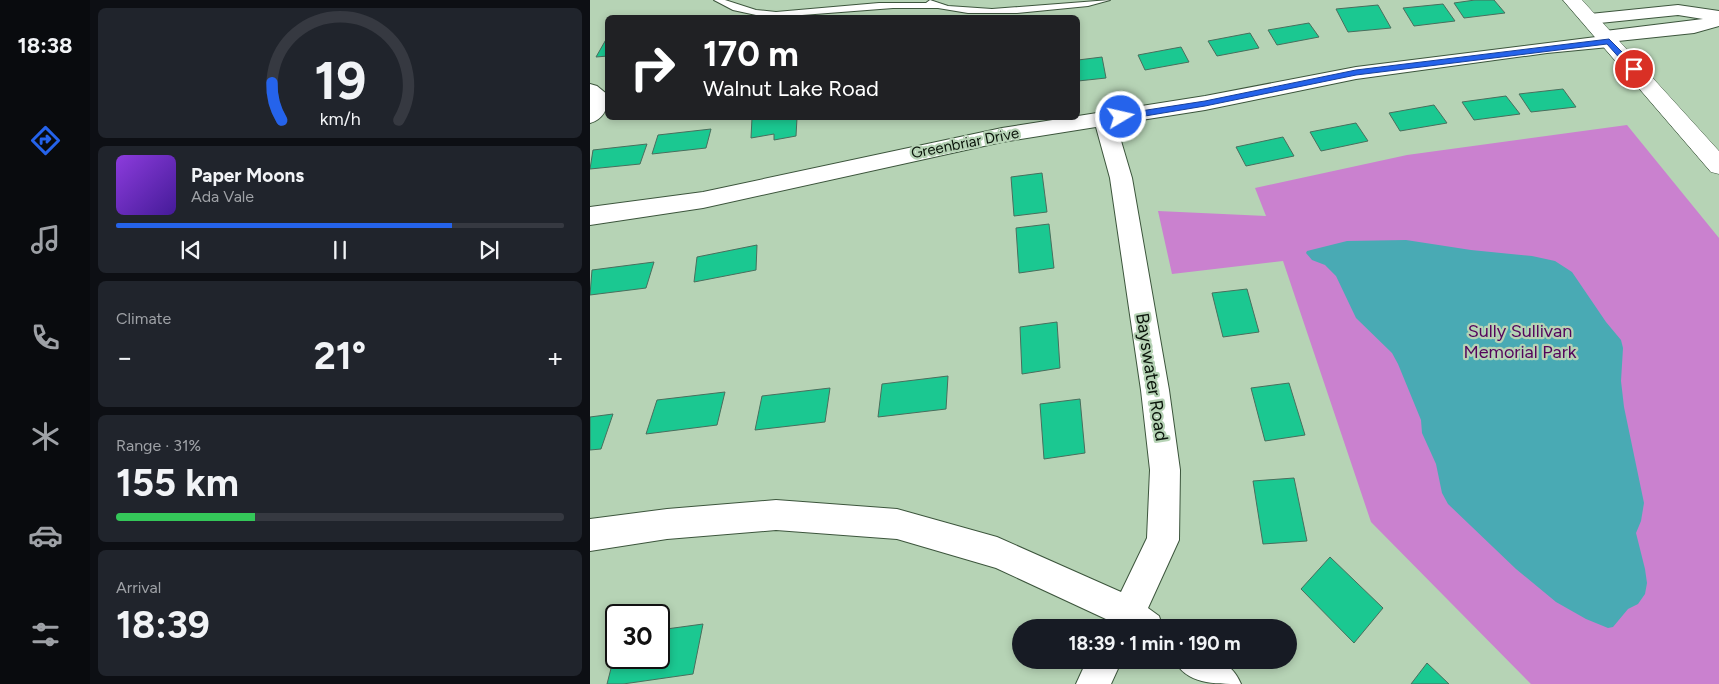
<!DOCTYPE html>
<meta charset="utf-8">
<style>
:root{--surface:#171b24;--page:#20242c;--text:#f1f3f6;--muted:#9ea1a6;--line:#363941;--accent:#2563eb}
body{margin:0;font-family:Figtree,sans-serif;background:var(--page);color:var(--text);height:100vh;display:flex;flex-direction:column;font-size:19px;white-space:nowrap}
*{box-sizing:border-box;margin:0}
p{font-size:16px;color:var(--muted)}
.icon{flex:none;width:28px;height:28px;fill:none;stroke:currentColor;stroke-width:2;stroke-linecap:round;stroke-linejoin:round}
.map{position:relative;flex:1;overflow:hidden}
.drawer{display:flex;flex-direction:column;gap:8px;padding:8px;background:#0d0f14;width:500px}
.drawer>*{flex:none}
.guide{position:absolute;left:15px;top:15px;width:475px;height:105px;border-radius:8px;box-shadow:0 2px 8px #0003;background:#202124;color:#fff;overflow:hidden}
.speed{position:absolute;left:15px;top:604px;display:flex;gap:10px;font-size:25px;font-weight:700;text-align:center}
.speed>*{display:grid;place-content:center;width:65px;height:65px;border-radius:50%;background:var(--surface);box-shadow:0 2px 8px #0003;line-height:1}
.speed .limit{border:2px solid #111;border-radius:8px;background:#fff;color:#111}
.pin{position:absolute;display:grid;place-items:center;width:42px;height:42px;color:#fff;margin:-21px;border:2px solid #fff;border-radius:50%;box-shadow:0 1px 5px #0007}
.me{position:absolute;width:55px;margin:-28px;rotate:81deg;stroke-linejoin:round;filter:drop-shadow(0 0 4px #0008)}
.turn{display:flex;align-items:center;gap:18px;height:105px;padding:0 15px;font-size:22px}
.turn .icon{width:65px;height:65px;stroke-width:2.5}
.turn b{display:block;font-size:35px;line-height:42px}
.big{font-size:38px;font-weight:700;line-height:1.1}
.drawer .card{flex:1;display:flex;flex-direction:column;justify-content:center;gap:8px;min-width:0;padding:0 18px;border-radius:8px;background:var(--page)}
.drawer .dial{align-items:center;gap:0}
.dial svg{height:130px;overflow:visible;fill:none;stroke:var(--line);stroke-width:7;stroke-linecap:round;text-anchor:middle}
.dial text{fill:var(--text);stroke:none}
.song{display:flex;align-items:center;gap:15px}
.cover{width:60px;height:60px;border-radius:8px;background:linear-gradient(135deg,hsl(270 70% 55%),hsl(260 70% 35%))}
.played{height:5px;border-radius:2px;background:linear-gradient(90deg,var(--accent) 75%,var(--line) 75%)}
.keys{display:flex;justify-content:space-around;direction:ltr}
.heat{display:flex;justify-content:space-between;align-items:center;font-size:28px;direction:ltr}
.charge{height:8px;border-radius:4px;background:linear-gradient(90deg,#34c759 31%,var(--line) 0)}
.trip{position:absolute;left:422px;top:619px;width:285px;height:50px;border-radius:25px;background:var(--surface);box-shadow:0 2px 8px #0003;font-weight:700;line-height:50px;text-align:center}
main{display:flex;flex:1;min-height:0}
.tabs{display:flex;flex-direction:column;width:90px;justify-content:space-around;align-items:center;background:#090b0e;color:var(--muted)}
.tabs .icon{width:35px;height:35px}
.tabs .selected{color:var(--accent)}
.tabs b{font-size:22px;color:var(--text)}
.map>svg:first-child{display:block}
</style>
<main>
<nav class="tabs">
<b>18:38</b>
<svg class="icon selected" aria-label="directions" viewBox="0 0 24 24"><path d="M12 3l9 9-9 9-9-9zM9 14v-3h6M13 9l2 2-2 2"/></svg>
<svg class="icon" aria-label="music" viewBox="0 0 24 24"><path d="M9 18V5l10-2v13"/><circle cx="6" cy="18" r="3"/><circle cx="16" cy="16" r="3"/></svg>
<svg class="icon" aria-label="phone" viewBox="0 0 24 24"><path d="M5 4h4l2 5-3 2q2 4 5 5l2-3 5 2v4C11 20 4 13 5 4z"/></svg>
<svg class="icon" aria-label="climate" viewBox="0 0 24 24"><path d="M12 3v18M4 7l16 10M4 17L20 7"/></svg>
<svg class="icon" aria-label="car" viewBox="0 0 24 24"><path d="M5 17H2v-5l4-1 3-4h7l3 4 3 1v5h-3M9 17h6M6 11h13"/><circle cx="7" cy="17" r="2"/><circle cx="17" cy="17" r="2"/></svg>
<svg class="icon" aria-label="filters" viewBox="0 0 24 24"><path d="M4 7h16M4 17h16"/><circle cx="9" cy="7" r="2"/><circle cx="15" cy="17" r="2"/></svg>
</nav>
<section class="drawer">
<div class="card dial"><svg viewBox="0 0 100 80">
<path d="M14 69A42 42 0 1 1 86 69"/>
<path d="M14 69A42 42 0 0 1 8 46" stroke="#2563eb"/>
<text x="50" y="56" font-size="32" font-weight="700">19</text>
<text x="50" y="72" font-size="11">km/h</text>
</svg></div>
<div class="card">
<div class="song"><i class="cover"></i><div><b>Paper Moons</b><p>Ada Vale</p></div></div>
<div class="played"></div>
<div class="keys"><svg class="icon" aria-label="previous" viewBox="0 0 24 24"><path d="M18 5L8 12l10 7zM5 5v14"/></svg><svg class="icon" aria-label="pause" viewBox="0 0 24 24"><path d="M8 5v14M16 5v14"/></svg><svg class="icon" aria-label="next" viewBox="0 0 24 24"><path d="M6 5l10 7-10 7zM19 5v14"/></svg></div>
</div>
<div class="card"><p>Climate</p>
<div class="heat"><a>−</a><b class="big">21°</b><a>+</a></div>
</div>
<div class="card"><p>Range · 31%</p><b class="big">155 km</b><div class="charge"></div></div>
<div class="card"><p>Arrival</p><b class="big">18:39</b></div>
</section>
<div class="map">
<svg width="1129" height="684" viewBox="0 0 1129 684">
<rect width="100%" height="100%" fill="#b6d3b5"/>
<path fill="#ca81cf" d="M1037,125L1129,238V684H941L781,522L693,261L582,274L568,211L676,216L665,188L817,155Z"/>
<path fill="#49aab4" d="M816,240L881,250L942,256L965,261L982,272L1016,322L1031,340L1033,348L1031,381L1034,407L1054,503L1051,521L1046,533L1055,569L1057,583L1055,594L1048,604L1038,609L1023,627L1018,628L996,619L966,602L926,569L858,504L852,493L846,464L832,433L831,420L808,364L802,353L766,318L746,276L735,265L722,260L716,253L717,251L757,241Z"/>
<g fill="#1bc891" stroke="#496f5d">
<path d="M885,0H904L915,13L874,18L864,3Z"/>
<path d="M853,4L865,21L824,26L813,8Z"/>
<path d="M788,5L801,28L758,32L746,9Z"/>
<path d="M719,23L729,37L687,45L678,30Z"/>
<path d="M660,33L669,48L627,56L618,41Z"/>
<path d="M18,36V56L6,57Z"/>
<path d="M591,47L599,62L555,70L548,55Z"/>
<path d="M512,57L516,78L488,81V60Z"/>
<path d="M973,89L986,107L941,112L929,94Z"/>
<path d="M916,96L930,114L884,120L872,102Z"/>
<path d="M844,105L857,123L810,131L799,113Z"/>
<path d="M162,118H207L206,136L184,140V134L161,138Z"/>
<path d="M766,123L778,141L731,151L720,132Z"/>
<path d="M121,129L116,148L62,154L68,135Z"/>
<path d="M693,137L704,156L656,166L646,147Z"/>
<path d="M57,144L50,164L0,169L3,150Z"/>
<path d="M452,173L457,212L424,216L421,177Z"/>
<path d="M459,224L464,268L429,273L426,228Z"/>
<path d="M167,245L166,270L104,282L107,257Z"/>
<path d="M64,262L56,288L0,295L2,270Z"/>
<path d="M657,289L669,332L633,337L622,293Z"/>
<path d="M467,322L470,368L432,374L430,327Z"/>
<path d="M358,376L356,409L288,417L292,384Z"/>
<path d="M699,383L715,435L675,441L661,388Z"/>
<path d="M240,388L235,422L165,430L172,396Z"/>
<path d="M135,392L127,425L56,434L67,400Z"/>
<path d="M490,399L495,453L454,459L450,404Z"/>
<path d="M23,414L11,449L0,450V417Z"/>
<path d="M704,478L717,541L673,544L663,481Z"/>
<path d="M740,557L793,608L764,643L711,589Z"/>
<path d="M113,624L103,674L33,684H17L26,649V658H69V630Z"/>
<path d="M837,663L859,684H821Z"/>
</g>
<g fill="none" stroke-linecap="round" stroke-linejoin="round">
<defs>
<path id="lane" d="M124,0H135L166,10L186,12L289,3H336L340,0L358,6L402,9L520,0L498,6L427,13H378L348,8H303L186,17L166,15L143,10Z"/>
<g id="street">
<path d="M1088,5L1129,11V26L1104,33L1028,41L1026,45L1019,47L957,53L766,79L615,110L526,124L542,178L579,390L590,470L589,540L558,608L569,616L573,628H515L518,620L406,568L307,539L186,530L77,539L0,551V519L77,509L186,500L307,509L407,537L531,592L557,538L560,470L551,390L520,178L506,127L412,142L113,208L0,225V207L113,192L412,128L615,96L766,67L1006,37L1008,33L1015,31L1113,19L1088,15L1000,24L994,23L991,19L994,15L1000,14Z"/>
<path d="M0,84L7,86L18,95C18,108 14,119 0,123Z"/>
<path d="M497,660H532L521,684H486Z"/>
<path d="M584,660C613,660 638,653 651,684C623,684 597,684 584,660Z"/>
</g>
<path id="secondary" d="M973,0H992L1129,151V174L1121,172Z"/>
</defs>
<use href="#lane" stroke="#3c553c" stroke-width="2"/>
<use href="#street" stroke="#3c553c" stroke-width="2"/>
<use href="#secondary" stroke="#3c553c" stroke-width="1"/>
<use href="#lane" fill="#fff" fill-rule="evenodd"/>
<use href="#street" fill="#fff" fill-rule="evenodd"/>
<use href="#secondary" fill="#fff" fill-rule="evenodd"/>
</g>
<path fill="#2563eb" stroke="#184099" d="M1019,39L1047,67V71H1041L1017,44L766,75L615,106L531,120L526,117L531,114L615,101L766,70Z"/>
<g text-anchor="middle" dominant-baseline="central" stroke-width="4.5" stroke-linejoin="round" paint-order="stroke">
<g font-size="15" fill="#0b150b" stroke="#b6d3b5">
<text transform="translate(375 143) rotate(-11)">Greenbriar Drive</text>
</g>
<g font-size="18" fill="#54045b" stroke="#b6d3b5">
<text x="930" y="331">Sully Sullivan<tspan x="930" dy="21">Memorial Park</tspan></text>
</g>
<g font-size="18" fill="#0b150b" stroke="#b6d3b5">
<text transform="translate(562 377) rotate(81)">Bayswater Road</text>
</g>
</g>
</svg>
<div class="speed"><div class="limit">30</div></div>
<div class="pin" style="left:1044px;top:69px;background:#d93025"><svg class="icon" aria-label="arrive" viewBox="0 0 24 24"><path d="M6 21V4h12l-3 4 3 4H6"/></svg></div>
<svg class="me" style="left:531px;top:117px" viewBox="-20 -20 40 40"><circle r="17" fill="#2563eb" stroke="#fff" stroke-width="3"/><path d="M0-11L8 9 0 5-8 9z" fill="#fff"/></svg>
<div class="trip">18:39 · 1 min · 190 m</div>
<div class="guide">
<div class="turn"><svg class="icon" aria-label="right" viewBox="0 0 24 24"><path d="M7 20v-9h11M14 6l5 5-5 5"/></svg><div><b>170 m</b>Walnut Lake Road</div></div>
</div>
</div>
</main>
